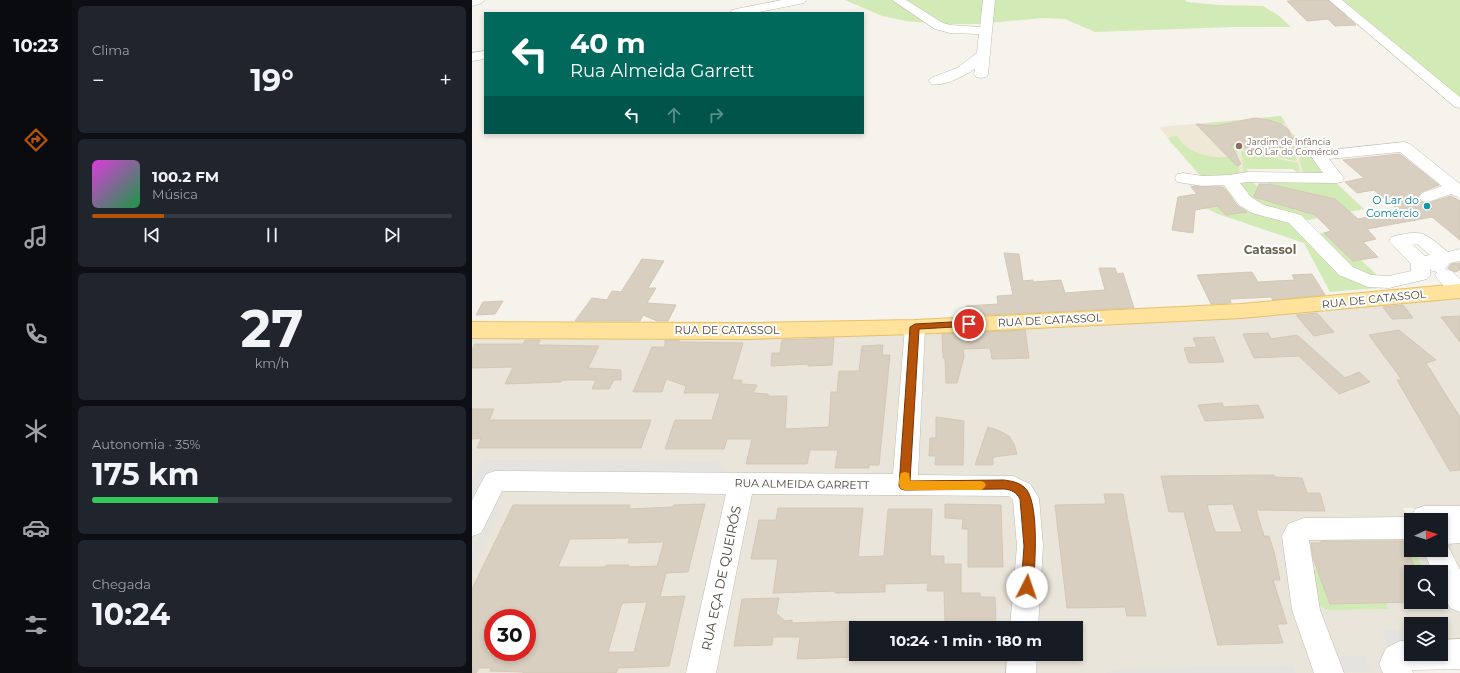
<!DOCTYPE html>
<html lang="pt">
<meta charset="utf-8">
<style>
:root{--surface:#171b24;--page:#20242c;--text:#f1f3f6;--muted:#9ea1a6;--line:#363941;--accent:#b45309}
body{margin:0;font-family:Montserrat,sans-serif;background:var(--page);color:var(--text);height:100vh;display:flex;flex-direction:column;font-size:15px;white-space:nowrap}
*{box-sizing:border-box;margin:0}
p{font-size:13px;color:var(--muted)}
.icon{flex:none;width:22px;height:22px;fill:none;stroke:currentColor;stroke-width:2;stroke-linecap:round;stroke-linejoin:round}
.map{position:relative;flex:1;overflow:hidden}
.panel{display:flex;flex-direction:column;gap:6px;padding:6px;background:#0d0f14;width:400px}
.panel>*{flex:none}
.guide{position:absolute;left:12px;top:12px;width:380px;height:122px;border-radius:0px;box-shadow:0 2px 6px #0003;background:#00695c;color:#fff;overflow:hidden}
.needle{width:26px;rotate:86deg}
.controls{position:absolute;left:932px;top:513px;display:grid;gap:8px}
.controls a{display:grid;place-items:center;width:44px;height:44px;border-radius:0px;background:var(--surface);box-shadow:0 2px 6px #0003;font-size:20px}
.speed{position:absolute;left:12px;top:609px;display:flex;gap:8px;font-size:20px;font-weight:700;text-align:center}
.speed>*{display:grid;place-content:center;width:52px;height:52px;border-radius:50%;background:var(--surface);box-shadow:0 2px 6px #0003;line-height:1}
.speed .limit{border:6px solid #d22;background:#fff;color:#111}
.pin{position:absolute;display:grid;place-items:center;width:34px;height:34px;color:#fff;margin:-17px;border:2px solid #fff;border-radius:50%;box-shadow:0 1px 4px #0007}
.me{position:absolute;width:44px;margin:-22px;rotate:4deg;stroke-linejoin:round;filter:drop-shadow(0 0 3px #0008)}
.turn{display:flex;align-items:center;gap:14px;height:84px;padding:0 20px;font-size:18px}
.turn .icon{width:52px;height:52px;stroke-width:2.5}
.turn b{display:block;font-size:28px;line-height:34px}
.lanes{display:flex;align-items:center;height:38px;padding:0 20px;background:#0003;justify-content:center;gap:20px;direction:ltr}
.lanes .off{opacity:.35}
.big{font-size:30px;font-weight:700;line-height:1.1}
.panel .tile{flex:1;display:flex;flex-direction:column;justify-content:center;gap:6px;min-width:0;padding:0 14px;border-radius:6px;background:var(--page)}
.panel .dial{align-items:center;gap:0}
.dial b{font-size:52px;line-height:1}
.song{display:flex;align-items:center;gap:12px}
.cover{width:48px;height:48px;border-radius:6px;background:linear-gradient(135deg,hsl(300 70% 55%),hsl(140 70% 35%))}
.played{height:4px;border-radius:2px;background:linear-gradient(90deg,var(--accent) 20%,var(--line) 20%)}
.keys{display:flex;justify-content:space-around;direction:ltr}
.heat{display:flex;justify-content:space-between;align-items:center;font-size:22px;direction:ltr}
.charge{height:6px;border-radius:3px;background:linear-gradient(90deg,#34c759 35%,var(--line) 0)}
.trip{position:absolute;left:377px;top:621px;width:234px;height:40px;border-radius:0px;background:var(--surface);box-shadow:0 2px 6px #0003;font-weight:700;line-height:40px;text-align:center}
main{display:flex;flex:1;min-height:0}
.tab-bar{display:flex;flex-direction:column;width:72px;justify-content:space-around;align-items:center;background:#090b0e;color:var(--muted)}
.tab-bar .icon{width:28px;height:28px}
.tab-bar .on{color:var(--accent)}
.tab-bar b{font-size:18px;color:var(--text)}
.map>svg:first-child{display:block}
</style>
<main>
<nav class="tab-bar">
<b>10:23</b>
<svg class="icon on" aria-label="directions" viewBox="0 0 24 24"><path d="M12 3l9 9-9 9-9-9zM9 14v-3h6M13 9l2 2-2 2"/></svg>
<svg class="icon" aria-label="music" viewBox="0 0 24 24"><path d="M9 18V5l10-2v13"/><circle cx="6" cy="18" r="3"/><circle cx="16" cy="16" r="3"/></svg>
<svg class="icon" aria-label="phone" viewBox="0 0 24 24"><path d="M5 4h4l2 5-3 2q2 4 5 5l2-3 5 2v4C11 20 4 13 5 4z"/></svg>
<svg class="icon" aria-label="climate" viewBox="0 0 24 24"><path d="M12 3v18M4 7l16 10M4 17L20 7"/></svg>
<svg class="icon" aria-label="car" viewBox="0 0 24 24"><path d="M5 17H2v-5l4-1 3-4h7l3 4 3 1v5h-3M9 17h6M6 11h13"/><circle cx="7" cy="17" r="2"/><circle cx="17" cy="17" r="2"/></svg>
<svg class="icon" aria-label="filters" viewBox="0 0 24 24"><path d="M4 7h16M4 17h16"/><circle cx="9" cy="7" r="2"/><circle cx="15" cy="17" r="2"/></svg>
</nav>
<section class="panel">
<div class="tile"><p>Clima</p>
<div class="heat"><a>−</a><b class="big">19°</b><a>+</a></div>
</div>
<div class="tile">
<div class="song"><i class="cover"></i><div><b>100.2 FM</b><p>Música</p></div></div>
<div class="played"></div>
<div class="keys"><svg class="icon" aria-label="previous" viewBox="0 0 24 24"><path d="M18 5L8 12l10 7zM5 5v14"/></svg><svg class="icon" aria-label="pause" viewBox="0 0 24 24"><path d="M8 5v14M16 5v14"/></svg><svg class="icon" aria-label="next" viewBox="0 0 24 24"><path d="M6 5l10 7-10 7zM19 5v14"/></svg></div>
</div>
<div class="tile dial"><b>27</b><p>km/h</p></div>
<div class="tile"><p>Autonomia · 35%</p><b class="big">175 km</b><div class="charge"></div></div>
<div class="tile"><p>Chegada</p><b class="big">10:24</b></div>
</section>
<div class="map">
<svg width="988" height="673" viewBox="0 0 988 673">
<rect width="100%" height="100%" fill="#f6f3ec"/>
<g fill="#eae5da" fill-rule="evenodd">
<path d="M988,293V508H931L939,522V550H962L988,603V653H969V624H939V653L924,673H551L553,654H604V628H555L551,490L435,484L445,328ZM939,572H969V602H939Z"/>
<path d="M441,328L430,484L21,480L0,520V331Z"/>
<path d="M24,482L265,486L224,673H0V530ZM21,618H55V652H21Z"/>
<path d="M271,486L546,492L549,628H384V654H547L545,673H232Z"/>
<path d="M969,534H988V593L969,550Z"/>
</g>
<path fill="#efe8d6" d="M809,116L820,133L855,171L828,175L821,169H774L778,175L726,174L687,127Z"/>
<g fill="#d2eab5">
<path d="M373,0H713L715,2L747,5L791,6L806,15L819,27H760L623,32L593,19L572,18L506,24H466L434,21L410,16Z"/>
<path d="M870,0H988V100Z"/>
<path d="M809,116L813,123L809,124L797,120L783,118L744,126L729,124Z"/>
<path d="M820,133L855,171L856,175H832Z"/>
<path d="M753,134C760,137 770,139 776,144C779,146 780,148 784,149C797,153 813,149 821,139L824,161L754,146Z"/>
<path d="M705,136C714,154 745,161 764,155L761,150H765L768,176L730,177L696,139L698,137Z"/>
<path d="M769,151L826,163L828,175L821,169H774L778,175H772Z"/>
<path d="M777,179L786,187L783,197L843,215L846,218L831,221L777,201L767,182Z"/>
<path d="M794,180L863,182L892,209L877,212L863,199L797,184Z"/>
<path d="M749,182L815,220L852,255L917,287L858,292L832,243L746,214L734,208L745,206L754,215L774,212L762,198L758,199L750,190L754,189Z"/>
<path d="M852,233L881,261L889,260L908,278L892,276L844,234Z"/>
<path d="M928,536H935L939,544V550H942L952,572H945Z"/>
<path d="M840,569H845L858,604L914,603L916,609L855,610L848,606L846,603Z"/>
</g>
<g fill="#e5e3e0">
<path d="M14,460L245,461L259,476L13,475L0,499V478L7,464Z"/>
<path d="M25,504L28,509L0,566V553Z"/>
<path d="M253,515L226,639L221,634L247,520Z"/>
<path d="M939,630V646L916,647L910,631Z"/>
<path d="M893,655L899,671L868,672L861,656Z"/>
<path d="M821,665L824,673H634L641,669Z"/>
</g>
<g fill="#d8cfc1" stroke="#d3c7b4" fill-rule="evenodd">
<path d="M839,0H856L884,25L863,26L856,19L835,21L815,1Z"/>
<path d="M783,118L797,120L809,124L816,129L821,139L816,145L805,149L791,150L759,145L769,164L765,166L724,124L744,126Z"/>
<path d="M928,154L967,185L949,192L946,197L949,202L956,203L979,196L988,201V240L960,217L895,229L904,239L891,242L906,257L881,261L852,233L859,231L843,215L782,197L787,184H797L863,199L886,219L928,211L902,190L885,193L873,182L892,178L871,160Z"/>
<path d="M722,186L751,187L766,206L775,212L754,215L745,206L723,210L721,233L700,230L706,197L725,194L719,187Z"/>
<path d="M532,253L547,254L551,281L561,280V282L589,280L593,293L633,290L627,268H643L645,274L651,273L662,308L495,316L494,306L526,304L525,296L541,295Z"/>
<path d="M170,259L192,261L176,288H184L175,303L204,305L196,321H185L171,315L168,321H103L120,298L135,300L140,291L149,292Z"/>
<path d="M988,263V270L983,272L976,268L979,264Z"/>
<path d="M780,272L786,282L823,280L820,275L840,274L853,295L801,300L799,297L758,299L759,303L739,304L725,275Z"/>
<path d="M31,301L23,314L4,315L11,302Z"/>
<path d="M931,305L941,318L920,319L911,307Z"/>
<path d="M845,313L862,332L842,336L824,315Z"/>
<path d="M988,316V342L969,317Z"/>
<path d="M553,330L557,358L520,359L518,348L491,349L492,357L485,383H474L473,358H471L470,334Z"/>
<path d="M927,330L964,360L954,363L988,417V470L978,471L925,380H930L897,335Z"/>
<path d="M796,333L799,339L825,335L873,378L887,372L898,382L867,394L827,356L782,358L771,334Z"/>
<path d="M742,337L752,362L717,363L712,348L725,347L721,338Z"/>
<path d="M362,338L360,365L336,366V364L299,366L300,353H308L310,340Z"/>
<path d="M53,340H68L66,345L127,346L116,368L149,370V380H142L137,389H120L124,380H90L89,382L33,384L41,367L0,368V350L3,344H51Z"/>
<path d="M193,340H207V342L271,343L260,380H270L269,384L285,385L281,393L296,394V396H315L313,429L357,427L359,392H365L367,371H387L390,346L411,345L410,355H418L407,465H397V468H363L366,450H338L335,464H274L280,439H255L252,449H193L203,420H240L248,393H212L214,386L194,379L190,392H161L180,347H193Z"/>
<path d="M750,403L751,407L786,405L792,418L733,421L726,405Z"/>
<path d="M0,409H22L17,420H179L169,448H5L9,438L0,439Z"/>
<path d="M464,417L492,421L491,465H463L464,456H457L458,438H464Z"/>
<path d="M516,427L528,431L537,436L542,444L545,454L521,457V465H503Z"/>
<path d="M802,475V477L830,478L835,493H848L853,511L784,510L792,536H797L802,552L808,580H801L815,624H805L811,643L746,645L712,512H697L689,476ZM761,504L770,532H743L735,505Z"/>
<path d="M632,494H651L674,616H655L653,607L595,608L583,505L634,504Z"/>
<path d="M233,504L216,572L194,573L188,597L213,596L197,666L146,668L144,673H51V672L18,671L19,668H7L4,673H0V589L41,505H158L157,509L201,507L202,505ZM158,538L156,543L192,542L185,566L156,567L157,565H134L133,567H86L98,539ZM175,602L162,652H136L150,603ZM21,618H55V652H14L21,636Z"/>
<path d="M473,504L529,505L531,567H496V529H490L491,519L473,518Z"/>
<path d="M306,508H391L386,557L412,556L416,509H460L458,556H472V564H489V593H508V597H523L524,628H486V621H473L472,591H455L456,583L413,584V592L363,593V591L301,593L306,559H279L287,520H304Z"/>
<path d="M849,541H931L945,572H939V602L858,604L841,558L839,543H849Z"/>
<path d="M307,598L304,613L313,621L320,620V623L384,621V657L325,659L328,637H301L300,645L262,646L270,599Z"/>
</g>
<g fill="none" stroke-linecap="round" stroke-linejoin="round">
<defs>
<g id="minor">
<path d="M0,0H12L10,3L0,6Z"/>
<path d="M310,0H334L332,3L282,13H258L260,10L264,9Z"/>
<path d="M420,0H434L471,23L478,25L508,27L511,0H523L516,74L514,77L509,78L504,77L502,74L503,69C492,76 472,87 459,84L457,81L459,78L485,68L505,53L507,34L478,33L463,29Z"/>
<path d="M857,0H870L988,97V108L983,107Z"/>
<path d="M13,51V59L0,61V53Z"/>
<path d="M932,142L938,144L988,184V198L979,194L956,202L950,201L947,197L950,193L970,186L928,152L857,159L872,178L870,182L864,183L776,182L768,183L779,197L792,205L829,215L881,267L899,275L917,276L939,271V264L917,241L919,237C951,229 952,232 976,252L988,249V261L978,263L973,269L980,271L988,279V296C978,294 969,284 963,275L965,272L958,270V275L955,279L917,288L896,287L867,275L817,223L780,213L767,205L752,185L731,186L705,182L703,178L705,174L711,173L731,176L757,175L776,172L851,173L838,155L840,152ZM945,244L958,255L953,256L941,245Z"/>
<path d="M443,320L450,322L453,327L446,475L541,476L558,484L567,498L571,546L566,628H538L545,546L541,500L537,496L280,494L244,673H214L254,494L30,491L9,533L0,536V500L14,474L23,471L421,474L433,327L436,322Z"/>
<path d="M952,506H988V543L975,544L988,570V612L978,608L969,589V572H961L951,550H969V520H939V539L837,540L848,610L872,673H842L820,610L810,536L816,524L832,518L939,517L943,509Z"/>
<path d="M988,639V669L940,670L941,673H911L907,664L914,648L928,641H939V654H969V640Z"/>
<path d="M535,654H565L564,673H534Z"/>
</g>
<path id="major" d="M988,284V298L769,318L443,334L277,339L0,338V322L277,323L443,320L769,304Z"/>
</defs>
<use href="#minor" stroke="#c2bbae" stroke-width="1"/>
<use href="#major" stroke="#e6c16a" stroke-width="2"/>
<use href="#minor" fill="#fff" fill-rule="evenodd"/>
<use href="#major" fill="#ffe39c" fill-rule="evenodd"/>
</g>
<path fill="#b45309" stroke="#753606" d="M497,321L502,324L500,326L447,329L438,481L532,480C539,481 546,482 552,487C568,499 563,567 561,587L559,591L555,592L551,591L549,587L552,546L548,499C544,492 540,490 532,489L433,490L429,489L427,486L438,327L443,324Z"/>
<path fill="#f59e0b" d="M433,472L437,473L438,481H509L512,482L514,485L512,488L509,490H433L429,489C426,484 427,478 429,473Z"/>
<circle fill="#8d6e63" stroke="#fff" stroke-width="1.5" cx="767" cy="146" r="4"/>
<circle fill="#0f9aa8" stroke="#fff" stroke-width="1.5" cx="955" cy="206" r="4"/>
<g text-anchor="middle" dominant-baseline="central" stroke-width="4" stroke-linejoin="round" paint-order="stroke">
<g font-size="9" fill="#785e54" stroke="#fff" text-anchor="start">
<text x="775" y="141">Jardim de Infância<tspan x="775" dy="10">d'O Lar do Comércio</tspan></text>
</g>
<g font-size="11" fill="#0d838f" stroke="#fff" text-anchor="end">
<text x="947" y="200">O Lar do<tspan x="947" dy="13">Comércio</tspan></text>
</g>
<g font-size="11" fill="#4b4439" stroke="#fff">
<text transform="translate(902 299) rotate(-6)">RUA DE CATASSOL</text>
<text transform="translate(578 320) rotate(-3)">RUA DE CATASSOL</text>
<text x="255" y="330">RUA DE CATASSOL</text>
<text transform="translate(330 484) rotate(1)">RUA ALMEIDA GARRETT</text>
</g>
<g font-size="12" font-weight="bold" fill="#6e6250" stroke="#fff">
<text x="798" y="249">Catassol</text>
</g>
<g font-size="13" fill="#4b4439" stroke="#fff">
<text transform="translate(249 578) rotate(-78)">RUA EÇA DE QUEIRÓS</text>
</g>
</g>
</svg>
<div class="controls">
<a><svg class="needle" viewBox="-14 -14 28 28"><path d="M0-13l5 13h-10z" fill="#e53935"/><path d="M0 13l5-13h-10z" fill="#9ea1a6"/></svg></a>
<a><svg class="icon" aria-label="search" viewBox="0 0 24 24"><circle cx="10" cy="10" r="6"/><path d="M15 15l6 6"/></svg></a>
<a><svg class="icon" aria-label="layers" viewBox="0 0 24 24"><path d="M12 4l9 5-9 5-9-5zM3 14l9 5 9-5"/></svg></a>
</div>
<div class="speed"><div class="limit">30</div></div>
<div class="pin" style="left:497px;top:324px;background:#d93025"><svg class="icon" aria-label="arrive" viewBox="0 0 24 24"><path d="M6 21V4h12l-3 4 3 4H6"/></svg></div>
<svg class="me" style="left:555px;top:587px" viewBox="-20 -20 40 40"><circle r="19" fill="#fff"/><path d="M0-13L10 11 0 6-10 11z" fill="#b45309"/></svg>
<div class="trip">10:24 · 1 min · 180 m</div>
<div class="guide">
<div class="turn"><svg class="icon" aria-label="left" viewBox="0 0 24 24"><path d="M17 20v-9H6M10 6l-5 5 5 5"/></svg><div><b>40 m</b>Rua Almeida Garrett</div></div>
<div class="lanes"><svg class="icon" aria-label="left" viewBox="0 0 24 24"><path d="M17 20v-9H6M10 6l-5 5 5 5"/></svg><svg class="icon off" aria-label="ahead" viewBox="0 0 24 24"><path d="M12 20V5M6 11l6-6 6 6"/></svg><svg class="icon off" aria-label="right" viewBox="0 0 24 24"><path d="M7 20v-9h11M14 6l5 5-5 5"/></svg></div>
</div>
</div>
</main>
